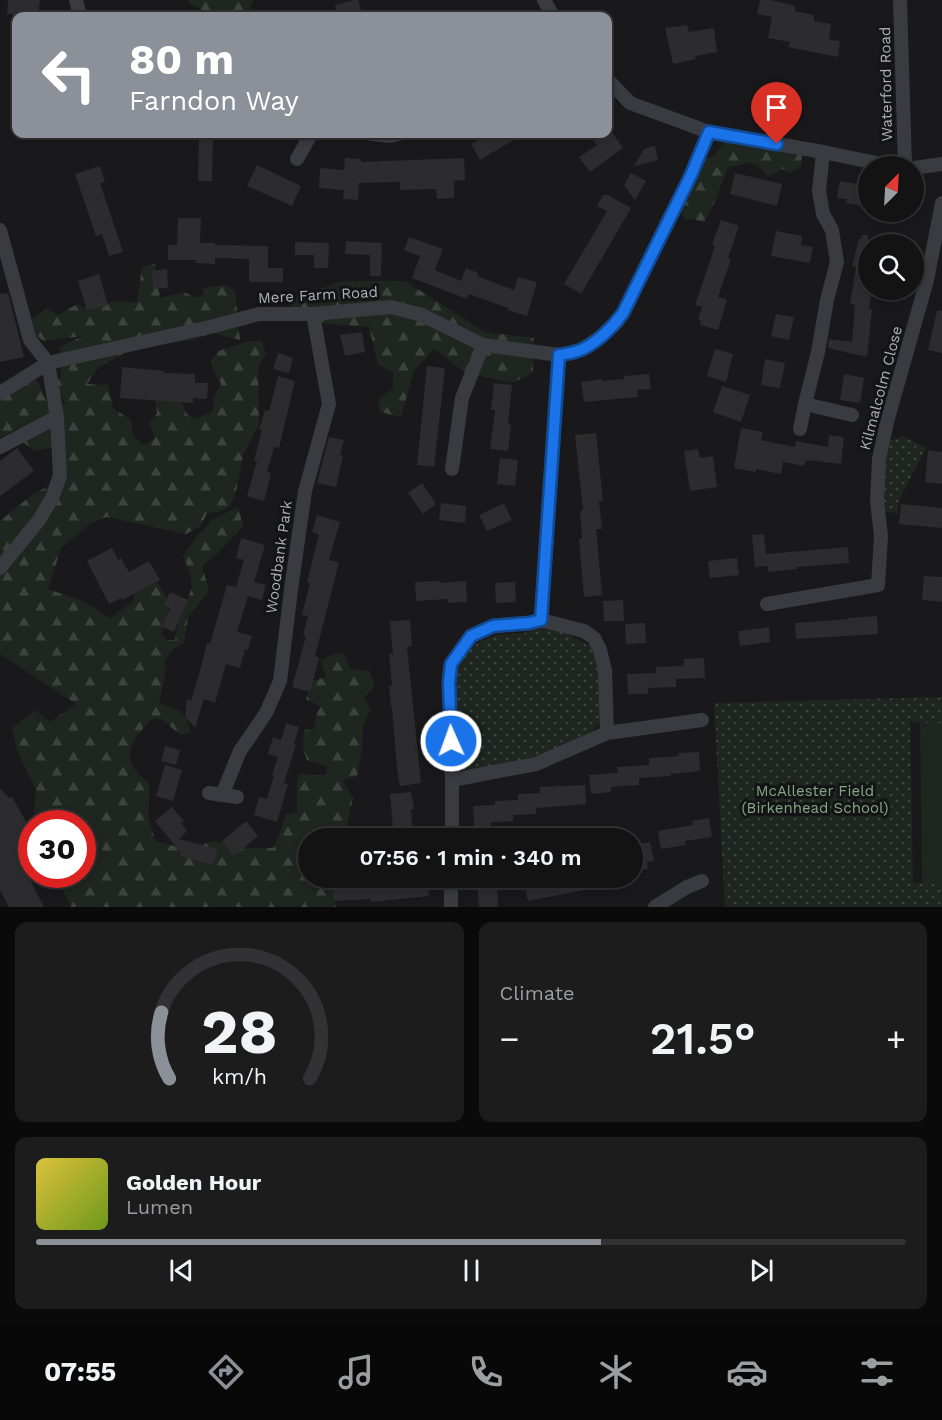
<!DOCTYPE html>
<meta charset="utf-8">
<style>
:root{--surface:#131314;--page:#1c1c1d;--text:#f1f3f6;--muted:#9d9ea0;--line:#323234;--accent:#8c9099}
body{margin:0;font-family:"Work Sans",sans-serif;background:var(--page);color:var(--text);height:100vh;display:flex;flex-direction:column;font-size:22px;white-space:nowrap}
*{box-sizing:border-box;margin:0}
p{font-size:20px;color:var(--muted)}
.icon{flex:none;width:33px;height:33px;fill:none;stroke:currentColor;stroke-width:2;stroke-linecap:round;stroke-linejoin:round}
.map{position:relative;height:907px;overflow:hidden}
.sheet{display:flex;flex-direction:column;gap:15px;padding:15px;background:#0a0a0b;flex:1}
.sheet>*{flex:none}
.guide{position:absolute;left:12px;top:12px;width:600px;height:126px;border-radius:12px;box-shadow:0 3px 9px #0003,0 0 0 2px var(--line);background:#8c9099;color:#fff;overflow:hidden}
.needle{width:39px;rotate:24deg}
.buttons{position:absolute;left:858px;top:156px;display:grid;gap:12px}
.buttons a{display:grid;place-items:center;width:66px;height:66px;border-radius:50%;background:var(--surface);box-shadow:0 3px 9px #0003,0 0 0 2px var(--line);font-size:30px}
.speed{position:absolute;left:18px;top:810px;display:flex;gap:12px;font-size:30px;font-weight:700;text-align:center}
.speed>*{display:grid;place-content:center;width:78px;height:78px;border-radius:50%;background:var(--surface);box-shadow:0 3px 9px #0003,0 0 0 2px var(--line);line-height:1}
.speed .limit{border:9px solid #d22;background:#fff;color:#111}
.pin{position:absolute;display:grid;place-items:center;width:51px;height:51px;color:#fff;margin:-62px -26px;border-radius:50% 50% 50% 0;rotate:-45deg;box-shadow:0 0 6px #0007}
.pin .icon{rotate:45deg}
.me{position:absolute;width:66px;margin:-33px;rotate:358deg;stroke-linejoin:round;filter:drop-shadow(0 0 4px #0008)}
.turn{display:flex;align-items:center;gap:21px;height:126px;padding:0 18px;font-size:27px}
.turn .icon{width:78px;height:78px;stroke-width:2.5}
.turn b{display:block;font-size:42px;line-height:51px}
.big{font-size:45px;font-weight:600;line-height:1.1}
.sheet .card{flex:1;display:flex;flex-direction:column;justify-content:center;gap:9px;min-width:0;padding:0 21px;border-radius:12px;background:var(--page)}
.sheet .dial{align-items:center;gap:0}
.dial svg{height:156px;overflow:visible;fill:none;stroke:var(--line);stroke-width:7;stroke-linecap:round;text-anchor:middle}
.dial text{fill:var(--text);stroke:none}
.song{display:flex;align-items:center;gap:18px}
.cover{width:72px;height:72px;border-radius:9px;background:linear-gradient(135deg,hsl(50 70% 55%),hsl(80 70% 35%))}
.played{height:6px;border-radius:3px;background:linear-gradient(90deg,var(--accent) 65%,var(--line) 65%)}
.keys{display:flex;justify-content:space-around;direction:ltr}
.heat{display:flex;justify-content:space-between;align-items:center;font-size:33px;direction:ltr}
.sheet .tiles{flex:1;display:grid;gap:15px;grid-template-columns:1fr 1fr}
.card:last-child{grid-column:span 2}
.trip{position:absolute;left:298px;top:828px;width:345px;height:60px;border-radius:30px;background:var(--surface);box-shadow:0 3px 9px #0003,0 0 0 2px var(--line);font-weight:600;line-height:60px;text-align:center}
.tabs{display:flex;height:96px;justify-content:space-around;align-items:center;background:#080808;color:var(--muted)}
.tabs .icon{width:42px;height:42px}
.tabs .selected{color:var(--accent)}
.tabs b{font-size:27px;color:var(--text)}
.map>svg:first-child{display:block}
</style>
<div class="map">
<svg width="942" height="907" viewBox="0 0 942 907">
<defs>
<pattern id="grass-dots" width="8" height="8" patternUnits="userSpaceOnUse" patternTransform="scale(1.5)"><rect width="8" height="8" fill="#1e261f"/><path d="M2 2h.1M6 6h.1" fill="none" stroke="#3c433d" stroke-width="1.8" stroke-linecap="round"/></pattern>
<pattern id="forest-firs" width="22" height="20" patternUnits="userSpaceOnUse" patternTransform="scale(1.5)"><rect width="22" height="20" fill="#1e261f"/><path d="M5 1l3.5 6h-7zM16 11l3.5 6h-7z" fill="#3c433d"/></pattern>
</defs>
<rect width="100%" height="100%" fill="#19191b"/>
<g fill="url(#grass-dots)">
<path d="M904,436L926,448L899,500L897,513L878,511L885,442Z"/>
<path d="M541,627L562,631L592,647L599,672L600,721L592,733L562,748L478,773L465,772L458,761L455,716V671L461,656L477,643L495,635L524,633Z"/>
<path d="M942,697V723H920L910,721L913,883L942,884V907H725L714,703Z"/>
</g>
<g fill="url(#forest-firs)">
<path d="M189,0H253L247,16H213L189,3Z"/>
<path d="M725,141L802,153L801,167L791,173L782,169L768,177C753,157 749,163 728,168C720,186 715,205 704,222L693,219L684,220L681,212L684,200L702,159L714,156Z"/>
<path d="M155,264L160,298L184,292L196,298L204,294L203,288L225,285L235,291L240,340L213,333L192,340L147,346L124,353L98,368L87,384L108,385L113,408L131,420L134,437L144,445L155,438L149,423L157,413L155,395L180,399L187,414L194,419L213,412L214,396L221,384L210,362L218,351L250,341H262L266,354L258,368L259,424L243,455L236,492L229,507L218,512L207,513L201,526L186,534L107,517L91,523L61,548L48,589L85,602L110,618L133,602L136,587L154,578L170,602L161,635L167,640H175L178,624L192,587L190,573L183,556L198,535L213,519L238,507L243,526L218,553L202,566L209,591L188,618L184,642L173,649L165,661V675L159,703C180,710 185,710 191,733L180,735L163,720L153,718C128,743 118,760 150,784L148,815L155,841L186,849L215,841L250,848H273L281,831L286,814L297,812V785L299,773L325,776L328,767L307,760L303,749L304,730L314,729L317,712L321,707L306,699L313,681L326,677L321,661L334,654L344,653L350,669L369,671L375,686L364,698L371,709L363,726L362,750L357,776L343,781L353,798L344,838H309V878H335L334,895L336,907H71L55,875L82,874V824L34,823L33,820L36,790L17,750L12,728L35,710L50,722L76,704L0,654V521L33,494L49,486L59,454L57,446L34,451L23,442L28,424L0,437V387L27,370L38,382L52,411L66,403L51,386L61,377L60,347L83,336L44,341L37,336L32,319L47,308L57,315L78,304L89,310L115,301L137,302L142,267Z"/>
<path d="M342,281H405L485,332L534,338L533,373L512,383L476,375L464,372L434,349L414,371L401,417L380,412L378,399L393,389V373L378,365L369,327L330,324L295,315L288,301Z"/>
</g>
<path fill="#1e261f" d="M920,723H942V884H922Z"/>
<g fill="#2c2c2f">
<path d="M8,0H40L38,16H15V15L7,14Z"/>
<path d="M354,0H358L363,16H337L335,5Z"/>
<path d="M760,0H771L795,6V11L814,15V21L831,24L829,40L840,41L838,57L788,47L790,42L768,38L772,17L757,14Z"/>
<path d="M687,25L689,32L714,28L717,52L695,56L696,59L673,64L665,28Z"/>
<path d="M199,134H213L212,181H198Z"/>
<path d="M489,134H524L480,160L471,144Z"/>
<path d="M588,134H613L623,148L590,172L579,157L597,145Z"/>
<path d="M655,146L658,160L634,166L644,149Z"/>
<path d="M345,158L361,159V162L464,158L465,180L454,181V198L437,199L436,189L400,190V182L359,183L358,200L343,199L344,190L319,188L320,168L344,170Z"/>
<path d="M257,165L301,186L292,206L247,186Z"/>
<path d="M100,166L105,182L100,183L123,252L109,256L102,234L96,236L75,174Z"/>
<path d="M631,173L646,181L635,200L624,185Z"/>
<path d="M735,173L782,184L777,206L730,194Z"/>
<path d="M840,181L868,186V207L846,203L847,199L837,198Z"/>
<path d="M603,195H608L631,208L581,294L564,284L607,211L597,206Z"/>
<path d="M178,218H201L200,243H215V245L268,246V268H283V282H249V259L215,258V264L196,263V260H168V245H177Z"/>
<path d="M721,220L739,226L728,258L731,259L718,297L727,300L718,330L700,325L701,320L698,319L702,307L695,305L715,246L712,245Z"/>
<path d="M776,231L802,236L801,245L813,247L810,263L771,256Z"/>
<path d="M862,235H868V290H872L869,309H872L867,357L828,348L829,339L852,342L855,305L850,304L856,267L852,266L859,239H861Z"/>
<path d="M409,237L443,249L435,270L461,281L466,268L478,273L477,276L514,290L518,277L537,282L527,316L508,310V308L469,294L467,299L412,278L420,256L404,250Z"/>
<path d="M346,241L382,243L381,276H370V255L345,254Z"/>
<path d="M295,242L329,243L328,268H314V255H295Z"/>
<path d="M167,269L168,288L153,289L152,271Z"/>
<path d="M99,274L108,305L87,311L78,281Z"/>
<path d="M8,293L24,357L0,362V294Z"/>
<path d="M937,310L942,311V353L928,350Z"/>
<path d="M776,314L794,317L789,340L771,336Z"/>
<path d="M362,332L365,352L345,356L340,335Z"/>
<path d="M715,349L733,354L726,382L707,376Z"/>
<path d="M278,353L293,358L289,373L273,369Z"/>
<path d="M765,359L785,363L780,388L761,385Z"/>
<path d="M427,366L445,368L434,467L417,465Z"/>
<path d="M122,367L164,371V373L195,374V383H208L207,399L193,398V403L120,398Z"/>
<path d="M649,374L651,389L637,390L638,397L584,402L581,382L602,379V381L624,379V376Z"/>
<path d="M844,374L864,378L860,403L840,400Z"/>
<path d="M278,376L295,381L279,448L274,447L267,472L271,473L264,501L247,496L257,461H254L262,430H259L265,410L269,411Z"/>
<path d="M494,383L512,385L508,424H511L508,451L490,449L495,410H491Z"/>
<path d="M722,386L750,395L741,422L713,412Z"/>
<path d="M741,428L763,432L761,440L795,447L796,441L828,447L829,435L844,437L841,464L806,460L804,466L783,462L781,474L756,469V472L734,468Z"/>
<path d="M596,433L603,501H599L602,529H596L602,595L584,597L579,539L582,538L580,511L583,510L575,435Z"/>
<path d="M329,437L344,440L340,455L343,456L336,487L317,483Z"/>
<path d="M17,448L34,471L0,496V461Z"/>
<path d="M698,449L700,458L713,456L717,487L690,491L684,451Z"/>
<path d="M928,450L942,452V484L925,482Z"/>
<path d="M500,458L518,460L515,486L497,484Z"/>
<path d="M422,483L436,504L423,514L408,493Z"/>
<path d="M441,503L466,506L465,523L439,520Z"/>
<path d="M504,503L512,520L487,531L479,515Z"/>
<path d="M901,504L942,508V528L899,524Z"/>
<path d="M317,515L340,522L329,560L339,562L315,656L319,658L310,692L292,687L306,636L303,635L308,616L302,615L310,583L307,582L319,535L312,532Z"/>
<path d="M764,534L766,554L848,547L849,563L797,567V569L768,572V566L755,567L752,535Z"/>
<path d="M241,538L265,545L254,582L266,585L262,600L248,596L237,632L252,636L248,650L245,649L240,668L226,664L215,703L204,699L195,728L185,717L187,699L191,701L200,671L207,643L210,644L227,585L236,587L244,560L236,558Z"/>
<path d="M112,548L118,560L121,558L129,572L149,561L160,580L122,600L121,598L109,604L87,561Z"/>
<path d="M737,558L739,575L710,578L708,561Z"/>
<path d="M924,576L942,577V602L922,600Z"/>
<path d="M440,581V583L466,581L467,602L448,603V599L416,601L415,582Z"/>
<path d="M515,582L516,602L496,603L495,583Z"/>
<path d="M170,592L188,600L174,632L162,627L170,608L164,605Z"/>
<path d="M623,600L624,621H604L603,601Z"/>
<path d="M877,616L878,634L796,639L795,623L848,619V618Z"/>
<path d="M410,620L412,646L407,647L421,783L400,786L397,769L392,707H391L389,686H392L389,654H393L390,621Z"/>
<path d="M645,623L646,643L626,644L625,624Z"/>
<path d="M769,627L770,642L740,646L738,631Z"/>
<path d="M704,658L705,678L676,679V687L648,688V694H628L627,674L656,673V667L684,666V659Z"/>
<path d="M286,723L299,727L294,744L296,745L284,783L288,784L277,822L254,815L259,797L267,799L274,776L272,775L278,757L268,754L273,737L281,740Z"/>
<path d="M165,746L180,750L176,765L161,761Z"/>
<path d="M699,752L700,771L671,774V776L639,778V785L611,787V792L591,794L589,775L618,773L617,767L649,765V758L679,756L678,753Z"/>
<path d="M165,765L182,770L173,801L156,796Z"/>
<path d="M585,785L586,804L536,808V814L513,815V821L491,822V826L474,827L473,806L495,805V801L518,800V794L540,793V787Z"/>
<path d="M0,788L9,798L12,797L28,825L23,827L32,843V857L21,862L44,907H9L0,890Z"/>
<path d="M411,792L414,809H411L413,838H394L390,794Z"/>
<path d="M172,807L184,821L181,823L187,831L179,839L218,849L213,865L180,856L181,853L155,821Z"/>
<path d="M709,818L712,837L685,841L686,845L661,849L658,831L693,825L692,821Z"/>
<path d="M246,821L258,836L234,856L222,841Z"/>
<path d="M650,842L654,861L647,862L648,869L633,872V845Z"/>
<path d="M428,878L429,896L371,902V899L334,901L333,882L358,880V884L403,881V879Z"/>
<path d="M477,878H497L498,907H479Z"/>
<path d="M541,878H582L584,890L528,901L524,881Z"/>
</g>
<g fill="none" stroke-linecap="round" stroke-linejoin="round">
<g stroke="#3a3b40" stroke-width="14">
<path d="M76,0L80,16H81"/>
<path d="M544,0L553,16"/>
<path d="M900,0L905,166"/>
<path d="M608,80L630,103L709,132L823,152L891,166"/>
<path d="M371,134L390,136L398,134"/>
<path d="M823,152L819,191L823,214L832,230L837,262L827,300L818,352L805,404L852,415"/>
<path d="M297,159L311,134"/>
<path d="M914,168L942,164"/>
<path d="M0,230L30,340L48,363L57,417L60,476L52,498L39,520L0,568"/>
<path d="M559,355L541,620L584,631L594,638L600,650L605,670L607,733"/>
<path d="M0,393L48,363L214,326L259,314H313L391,307L422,315L483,345L559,355L579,351L599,338L617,322L623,313L691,175L709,132"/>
<path d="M800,429L805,404"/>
<path d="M0,447L57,417"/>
<path d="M452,469L462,398L483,345"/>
<path d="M767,604L878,585L881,536L877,501L879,459L887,422L927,280L942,203"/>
<path d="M452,780L536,764L607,733L702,720"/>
<path d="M209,793L237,797"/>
<path d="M222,795L240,751L266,713L280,681L291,590L305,491L329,404L313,314"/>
<path d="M452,838V780L449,683L451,664L471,636L493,626L529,623L541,620"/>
<path d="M451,907V878"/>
<path d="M655,907L687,887L702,881"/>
</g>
</g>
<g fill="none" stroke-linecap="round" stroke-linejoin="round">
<defs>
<path id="route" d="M451,741L449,683L451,664L471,636L493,626L529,623L541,620L559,355C565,354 572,353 578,351C595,345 613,327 623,313L691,175L709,132L777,144"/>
</defs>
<use href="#route" stroke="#114b97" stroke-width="15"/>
<use href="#route" stroke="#1a73e8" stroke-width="10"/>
</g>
<g text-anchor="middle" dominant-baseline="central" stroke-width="6" stroke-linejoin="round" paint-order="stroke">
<g font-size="15" fill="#abb1ba" stroke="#141416">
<text transform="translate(886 84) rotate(-91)">Waterford Road</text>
<text transform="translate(318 295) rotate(-3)">Mere Farm Road</text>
<text transform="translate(881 388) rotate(-75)">Kilmalcolm Close</text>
<text transform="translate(279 557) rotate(-82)">Woodbank Park</text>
</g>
<g font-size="15" fill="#84a583" stroke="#141416">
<text x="815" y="791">McAllester Field<tspan x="815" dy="17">(Birkenhead School)</tspan></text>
</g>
</g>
</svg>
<div class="buttons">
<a><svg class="needle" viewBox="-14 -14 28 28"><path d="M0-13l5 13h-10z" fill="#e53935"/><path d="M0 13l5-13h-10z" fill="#9d9ea0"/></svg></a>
<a><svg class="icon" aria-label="search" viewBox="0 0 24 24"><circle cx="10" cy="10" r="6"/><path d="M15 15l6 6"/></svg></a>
</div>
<div class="speed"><div class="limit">30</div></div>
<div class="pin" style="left:777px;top:144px;background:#d93025"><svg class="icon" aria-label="arrive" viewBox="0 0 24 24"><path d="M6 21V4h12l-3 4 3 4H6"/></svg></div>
<svg class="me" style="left:451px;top:741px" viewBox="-20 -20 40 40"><circle r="17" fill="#1a73e8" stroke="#fff" stroke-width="3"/><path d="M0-11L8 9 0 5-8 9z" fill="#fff"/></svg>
<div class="trip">07:56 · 1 min · 340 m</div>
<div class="guide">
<div class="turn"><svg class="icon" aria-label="left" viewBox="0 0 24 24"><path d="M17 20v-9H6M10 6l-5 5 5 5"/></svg><div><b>80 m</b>Farndon Way</div></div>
</div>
</div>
<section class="sheet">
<div class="tiles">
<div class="card dial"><svg viewBox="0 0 100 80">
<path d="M14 69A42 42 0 1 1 86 69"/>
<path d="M14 69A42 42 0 0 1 10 35" stroke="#8c9099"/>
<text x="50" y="56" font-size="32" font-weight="700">28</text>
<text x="50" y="72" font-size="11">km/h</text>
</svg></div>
<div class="card"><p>Climate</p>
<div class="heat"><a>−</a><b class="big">21.5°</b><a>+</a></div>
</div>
<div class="card">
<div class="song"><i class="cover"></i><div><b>Golden Hour</b><p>Lumen</p></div></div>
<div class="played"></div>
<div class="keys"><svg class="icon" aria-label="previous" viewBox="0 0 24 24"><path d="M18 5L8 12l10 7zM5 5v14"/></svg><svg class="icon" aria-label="pause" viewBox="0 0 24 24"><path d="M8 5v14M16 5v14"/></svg><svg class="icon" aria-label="next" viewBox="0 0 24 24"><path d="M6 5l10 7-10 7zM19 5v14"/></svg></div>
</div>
</div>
</section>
<nav class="tabs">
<b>07:55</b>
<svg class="icon selected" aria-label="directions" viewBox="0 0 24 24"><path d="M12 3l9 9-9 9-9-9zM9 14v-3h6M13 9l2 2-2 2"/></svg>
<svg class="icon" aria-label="music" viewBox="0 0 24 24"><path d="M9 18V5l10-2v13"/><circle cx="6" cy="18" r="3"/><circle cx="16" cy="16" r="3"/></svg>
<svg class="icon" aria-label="phone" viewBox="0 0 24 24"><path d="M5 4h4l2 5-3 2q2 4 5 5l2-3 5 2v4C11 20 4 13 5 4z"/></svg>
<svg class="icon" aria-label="climate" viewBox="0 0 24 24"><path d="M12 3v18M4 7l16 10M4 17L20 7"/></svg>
<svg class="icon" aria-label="car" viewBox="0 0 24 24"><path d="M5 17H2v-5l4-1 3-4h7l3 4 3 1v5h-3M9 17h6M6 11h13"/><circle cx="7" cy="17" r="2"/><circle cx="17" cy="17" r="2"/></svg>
<svg class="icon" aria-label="filters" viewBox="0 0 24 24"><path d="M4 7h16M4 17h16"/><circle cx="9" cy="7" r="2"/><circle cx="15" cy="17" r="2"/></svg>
</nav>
